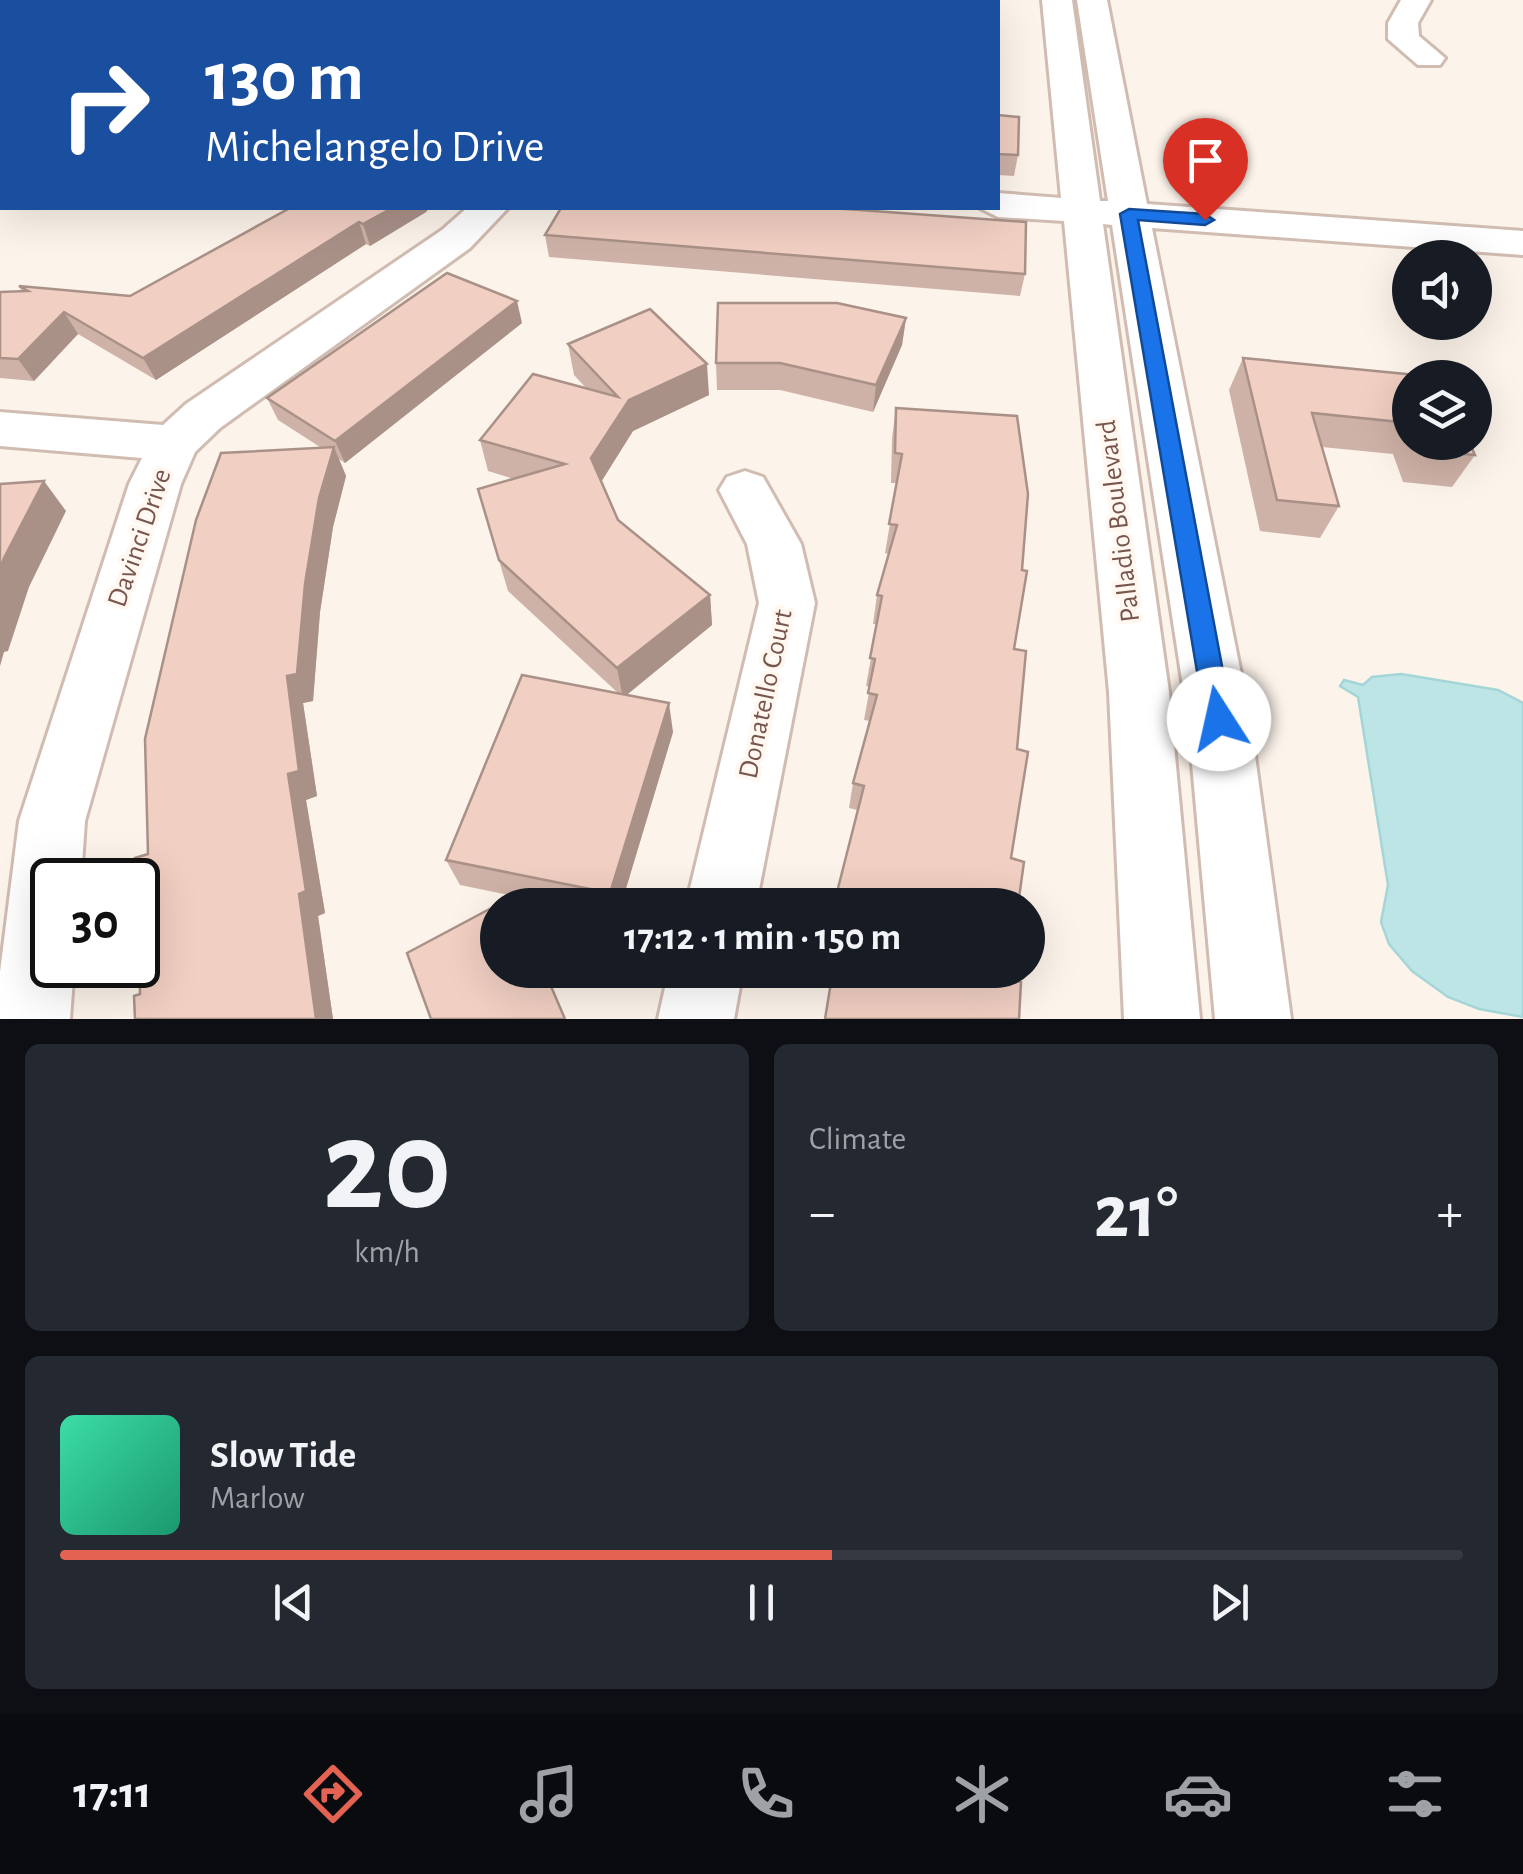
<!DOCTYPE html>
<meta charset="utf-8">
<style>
:root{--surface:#171b24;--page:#242831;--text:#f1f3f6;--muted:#9ea1a6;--line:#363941;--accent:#e36252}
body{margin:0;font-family:"Alegreya Sans",sans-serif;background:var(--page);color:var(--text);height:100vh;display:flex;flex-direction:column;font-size:38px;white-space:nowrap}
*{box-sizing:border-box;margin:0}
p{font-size:32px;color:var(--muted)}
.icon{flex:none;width:55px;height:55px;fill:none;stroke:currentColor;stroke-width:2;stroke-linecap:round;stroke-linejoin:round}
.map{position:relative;height:1019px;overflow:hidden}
.panel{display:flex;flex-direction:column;gap:25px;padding:25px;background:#0d0f14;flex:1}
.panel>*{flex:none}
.guide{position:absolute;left:0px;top:0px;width:1000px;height:210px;box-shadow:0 10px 40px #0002;background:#1a4fa0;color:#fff;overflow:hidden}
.controls{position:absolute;left:1392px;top:240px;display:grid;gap:20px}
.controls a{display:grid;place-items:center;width:100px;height:100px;border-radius:50%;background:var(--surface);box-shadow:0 10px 40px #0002;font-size:50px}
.speed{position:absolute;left:30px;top:858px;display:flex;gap:20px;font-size:50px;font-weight:700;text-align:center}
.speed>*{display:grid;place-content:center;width:130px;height:130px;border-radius:50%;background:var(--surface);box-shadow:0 10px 40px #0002;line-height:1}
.speed .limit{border:5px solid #111;border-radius:15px;background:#fff;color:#111}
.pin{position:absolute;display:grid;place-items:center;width:85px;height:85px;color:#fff;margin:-102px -42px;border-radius:50% 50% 50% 0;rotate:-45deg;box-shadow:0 0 10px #0007}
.pin .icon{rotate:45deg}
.me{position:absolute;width:110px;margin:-55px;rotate:350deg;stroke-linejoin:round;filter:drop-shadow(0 0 8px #0008)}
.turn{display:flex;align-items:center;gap:35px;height:210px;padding:0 40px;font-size:45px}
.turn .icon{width:130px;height:130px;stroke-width:2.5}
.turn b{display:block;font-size:70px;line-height:85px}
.big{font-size:75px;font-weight:700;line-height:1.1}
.panel .card{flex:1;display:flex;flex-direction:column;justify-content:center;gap:15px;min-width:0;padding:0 35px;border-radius:15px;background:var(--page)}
.panel .dial{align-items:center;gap:0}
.dial b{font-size:130px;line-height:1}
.song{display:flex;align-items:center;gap:30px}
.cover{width:120px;height:120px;border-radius:15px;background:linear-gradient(135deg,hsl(160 70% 55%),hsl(160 70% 35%))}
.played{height:10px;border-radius:5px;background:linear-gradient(90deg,var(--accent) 55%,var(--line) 55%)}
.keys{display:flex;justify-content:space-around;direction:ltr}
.heat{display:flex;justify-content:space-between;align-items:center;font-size:55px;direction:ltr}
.panel .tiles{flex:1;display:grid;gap:25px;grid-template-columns:1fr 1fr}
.card:last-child{grid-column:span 2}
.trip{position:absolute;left:480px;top:888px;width:565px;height:100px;border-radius:50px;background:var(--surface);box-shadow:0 10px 40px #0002;font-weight:700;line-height:100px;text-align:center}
.menu{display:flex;height:160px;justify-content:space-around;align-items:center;background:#090b0e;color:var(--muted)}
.menu .icon{width:70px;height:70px}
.menu .current{color:var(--accent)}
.menu b{font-size:45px;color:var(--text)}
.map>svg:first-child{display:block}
</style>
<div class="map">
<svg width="1523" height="1019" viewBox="0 0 1523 1019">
<rect width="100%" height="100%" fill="#fcf3ea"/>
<path fill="#bee5e6" stroke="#a4d6d8" stroke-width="2.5" d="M1401,674L1498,690L1523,703V1017L1479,1009L1448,997L1412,971L1389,944L1381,922L1388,885L1358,697L1340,686L1344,680L1363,685L1372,677Z"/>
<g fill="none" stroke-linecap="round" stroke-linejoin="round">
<defs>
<g id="minor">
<path d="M1042,0H1072L1100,201H1108L1077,0H1107L1147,204L1523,231V255L1152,228L1250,719L1291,1019H1215L1188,719L1112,225L1103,224L1169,692L1200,1019H1124L1109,692L1064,221L998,217L980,208H998V193L1061,198Z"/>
<path d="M1401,0H1431L1418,23L1419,36L1445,58L1440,65H1418L1388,39V23Z"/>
<path d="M467,208H508L470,248L220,428L195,452L181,484L85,821L81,880H52V965H74L70,1019H0V972L19,821L129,484L142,458L0,446V412L163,425L186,404L442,230Z"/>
<path d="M745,471L763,477L801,544L815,603L756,905H686L759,603L747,544L719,490L727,477Z"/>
<path d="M669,970H743L734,1019H658Z"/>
</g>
</defs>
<use href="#minor" stroke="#d1bcb1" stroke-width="6"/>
<use href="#minor" fill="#fff" fill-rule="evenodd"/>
</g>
<g fill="#cfb2a7">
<path d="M998,115L1018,155L1014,176L998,175Z"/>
<path d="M290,208H429L426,212L370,246L366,244L156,380L78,334L34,381L0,378V292H22L19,286L130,296Z"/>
<path d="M545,235L1025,274L1020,296L549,257Z"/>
<path d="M906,318L902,345L873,412L780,390H717L716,363Z"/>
<path d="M522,323L345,463L339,459L346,476L333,527L320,612L313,701L303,703L317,796L306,800L325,913L318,916L333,1019H135L140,994L148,854L320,447L278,420L267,398Z"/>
<path d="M568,344L709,395L633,431L601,482L618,520L710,595L712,625L626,695L673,732L621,905H557L460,885L446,860L618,693L508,591L478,489L514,479L488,471L480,440L586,388L574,375Z"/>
<path d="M1243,358L1410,378V442H1469L1475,455L1452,487L1403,482L1393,454L1322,447L1339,506L1320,538L1260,531L1229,390Z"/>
<path d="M896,408L1014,649L1017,749L1011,858L1018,905H834L857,810L849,808L853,783L870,721L864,720L870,687L866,686L877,624H873L877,595L888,554L885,553L897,483H891L892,438Z"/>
</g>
<g fill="#a99188">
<path d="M392,208H429L426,212L370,246L363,224Z"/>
<path d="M359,222L366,244L156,380L143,358Z"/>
<path d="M517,301L522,323L345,463L335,441Z"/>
<path d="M64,312L78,334L34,381L18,359Z"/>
<path d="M906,318L902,345L873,412L876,385Z"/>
<path d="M707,364L709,395L633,431L596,490L591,458L629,400Z"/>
<path d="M334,447L346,476L333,527L320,612L313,701L303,703L317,796L306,800L325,913L318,916L333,1019H316L299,894L288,774L287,676L305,584L319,498Z"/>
<path d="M44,481L66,511L29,587L8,651L4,652L0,666V570L4,558Z"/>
<path d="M710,595L712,625L623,698L617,668Z"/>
<path d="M669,703L673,732L621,905H614L610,893Z"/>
</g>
<g fill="#f1cfc2" stroke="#a99188" stroke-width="2.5">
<path d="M522,0H675L682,2H516Z"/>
<path d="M998,115L1019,117L1018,155L998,154Z"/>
<path d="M290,208H392L363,224L359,222L143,358L64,312L18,359L0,358V292L28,291L19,286L130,296Z"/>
<path d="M561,208H832L1026,222L1025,274L545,235Z"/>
<path d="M447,273L517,301L335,441L267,398Z"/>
<path d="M718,303H837L906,318L876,385L780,363H716Z"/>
<path d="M650,309L707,364L629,400L591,458L618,520L710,595L617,668L499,560L478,489L565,464L480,440L533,374L618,397L568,344Z"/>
<path d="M1243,358L1416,375L1418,378H1410V423L1312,413L1339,506L1277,500Z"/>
<path d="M896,408L1017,416L1028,494L1022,570L1027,571L1014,649L1026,651L1017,749L1028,752L1011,858L1024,862L1018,905L834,904L864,786L853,783L877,695L868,693L875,659L870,658L882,596L877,595L897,525L889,524L902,454L895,453Z"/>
<path d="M1421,442H1469L1475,455L1424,450Z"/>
<path d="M334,447L319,498L305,584L297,674L287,676L299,771L288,774L306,891L299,894L316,1019H135L134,996L140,994L138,880H136L135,858L148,854L145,739L196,520L221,453Z"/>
<path d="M44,481L4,558L0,570V484Z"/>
<path d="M522,675L669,703L610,893L446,860Z"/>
<path d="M512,897L516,905H498V970H544L565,1019H431L407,953Z"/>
<path d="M833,970H1008L1007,979L1021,982L1019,1019H825Z"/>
</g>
<path fill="#1a73e8" stroke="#114b97" stroke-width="2.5" d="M1129,209L1205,214L1214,220L1205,225L1138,220L1232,719L1228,728H1209L1205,719L1120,214Z"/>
<g text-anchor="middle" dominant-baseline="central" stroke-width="8" stroke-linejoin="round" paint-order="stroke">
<g font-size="28" fill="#77574d" stroke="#fff7f0">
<text transform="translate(1119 521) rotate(-97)">Palladio Boulevard</text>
<text transform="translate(140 538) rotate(-71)">Davinci Drive</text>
<text transform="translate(766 694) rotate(-78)">Donatello Court</text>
</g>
</g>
</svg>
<div class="controls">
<a><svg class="icon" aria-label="sound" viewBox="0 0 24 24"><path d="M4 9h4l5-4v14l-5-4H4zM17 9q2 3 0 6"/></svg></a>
<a><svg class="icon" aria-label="layers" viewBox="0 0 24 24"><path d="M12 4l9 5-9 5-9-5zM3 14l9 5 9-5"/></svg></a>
</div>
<div class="speed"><div class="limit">30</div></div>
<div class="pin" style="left:1205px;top:220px;background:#d93025"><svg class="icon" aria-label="arrive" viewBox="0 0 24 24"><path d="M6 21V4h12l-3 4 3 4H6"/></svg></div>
<svg class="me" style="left:1219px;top:719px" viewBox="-20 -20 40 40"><circle r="19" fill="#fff"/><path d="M0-13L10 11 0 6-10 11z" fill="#1a73e8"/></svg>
<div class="trip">17:12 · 1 min · 150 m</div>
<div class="guide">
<div class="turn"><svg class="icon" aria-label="right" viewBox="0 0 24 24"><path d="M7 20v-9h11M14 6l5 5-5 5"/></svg><div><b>130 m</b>Michelangelo Drive</div></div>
</div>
</div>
<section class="panel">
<div class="tiles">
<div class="card dial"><b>20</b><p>km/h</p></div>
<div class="card"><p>Climate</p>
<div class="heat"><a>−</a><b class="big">21°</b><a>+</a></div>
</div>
<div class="card">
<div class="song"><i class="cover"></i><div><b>Slow Tide</b><p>Marlow</p></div></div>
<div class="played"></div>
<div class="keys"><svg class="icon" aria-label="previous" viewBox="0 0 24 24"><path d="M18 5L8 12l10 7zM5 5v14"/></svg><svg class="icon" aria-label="pause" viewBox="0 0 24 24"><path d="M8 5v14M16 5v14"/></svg><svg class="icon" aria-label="next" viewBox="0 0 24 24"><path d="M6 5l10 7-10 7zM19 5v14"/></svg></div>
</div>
</div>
</section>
<nav class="menu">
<b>17:11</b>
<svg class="icon current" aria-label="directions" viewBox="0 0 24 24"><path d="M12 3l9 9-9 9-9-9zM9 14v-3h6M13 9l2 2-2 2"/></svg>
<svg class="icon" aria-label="music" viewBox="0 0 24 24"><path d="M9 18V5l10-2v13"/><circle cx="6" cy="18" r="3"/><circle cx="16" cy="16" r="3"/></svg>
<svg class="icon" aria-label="phone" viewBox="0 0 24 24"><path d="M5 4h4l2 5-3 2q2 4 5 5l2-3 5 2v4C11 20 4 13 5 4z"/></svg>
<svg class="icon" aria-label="climate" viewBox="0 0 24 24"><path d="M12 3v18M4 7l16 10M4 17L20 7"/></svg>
<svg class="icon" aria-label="car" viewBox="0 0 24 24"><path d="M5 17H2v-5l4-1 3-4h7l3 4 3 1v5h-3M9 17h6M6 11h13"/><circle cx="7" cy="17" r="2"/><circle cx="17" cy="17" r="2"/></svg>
<svg class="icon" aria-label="filters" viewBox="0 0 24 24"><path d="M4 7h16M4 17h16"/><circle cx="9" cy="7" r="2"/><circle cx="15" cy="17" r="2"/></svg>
</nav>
